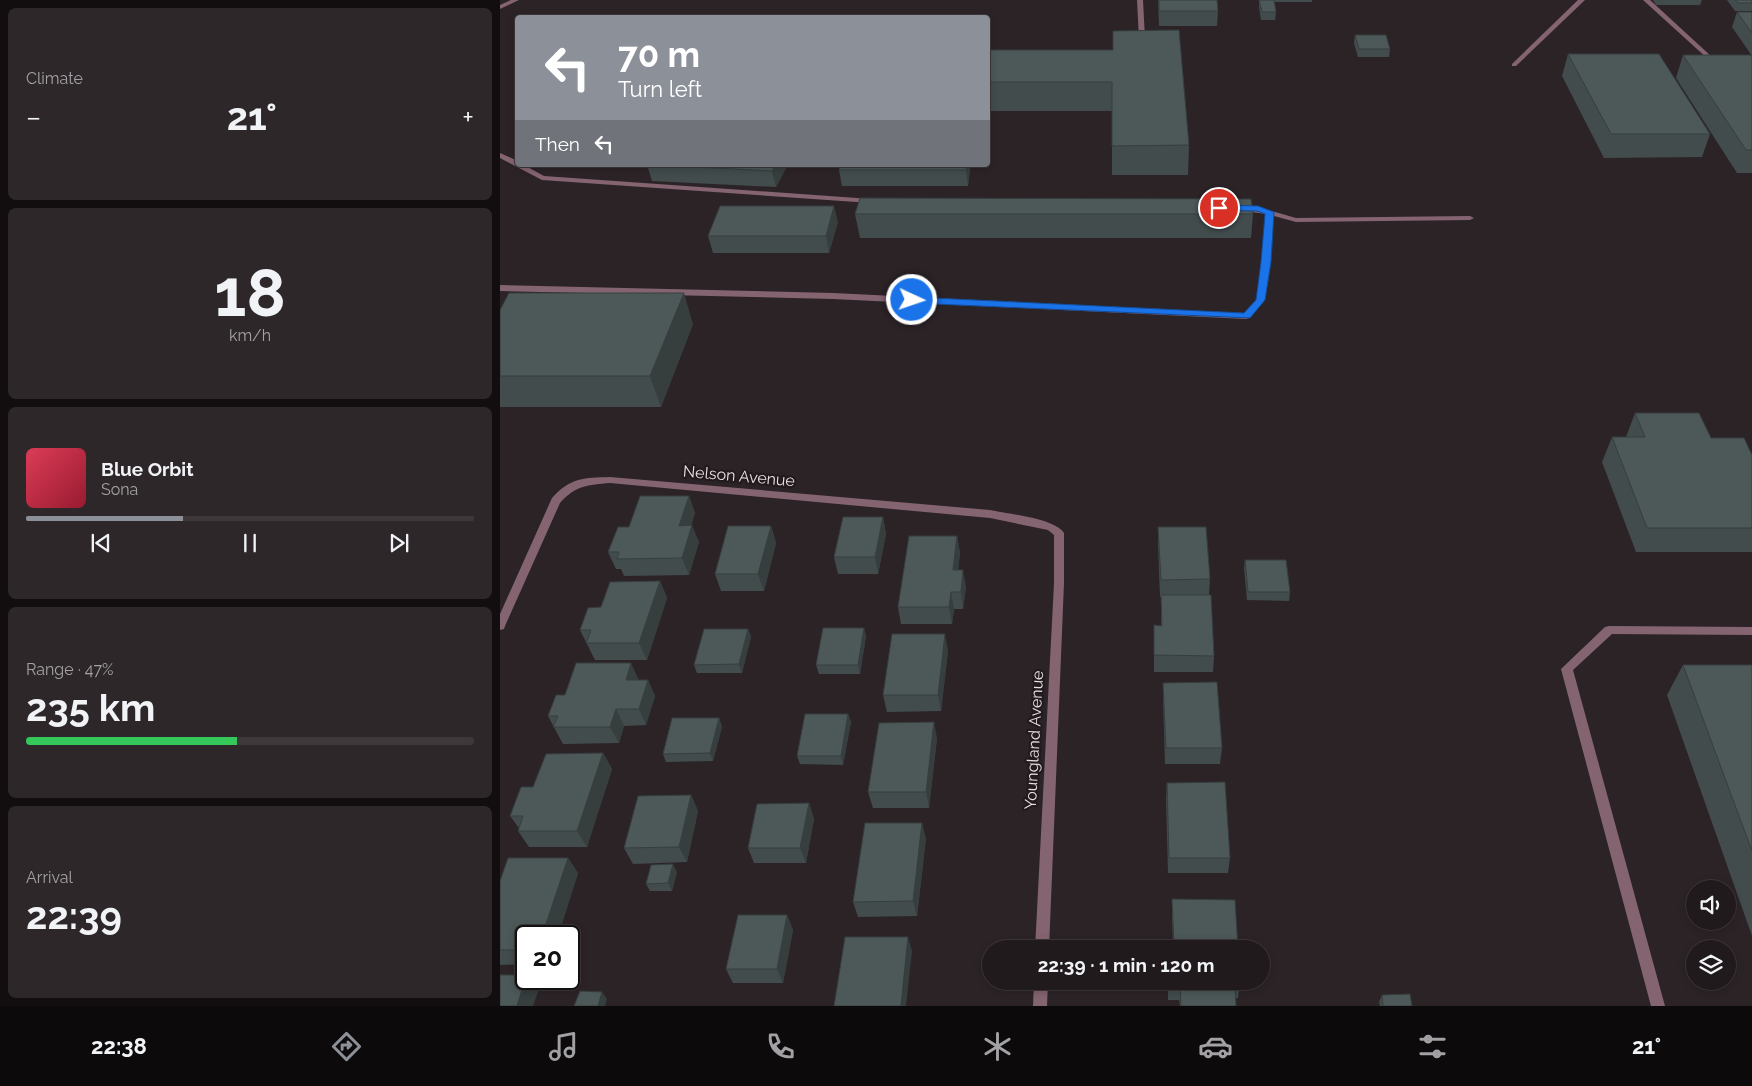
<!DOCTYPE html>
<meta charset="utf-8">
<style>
:root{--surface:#211a1d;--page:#2d272a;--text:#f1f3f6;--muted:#a2a1a4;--line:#3e383b;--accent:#8c9099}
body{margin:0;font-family:Raleway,sans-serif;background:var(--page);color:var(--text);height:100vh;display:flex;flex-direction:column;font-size:19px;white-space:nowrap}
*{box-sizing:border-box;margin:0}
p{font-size:16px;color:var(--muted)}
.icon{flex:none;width:28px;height:28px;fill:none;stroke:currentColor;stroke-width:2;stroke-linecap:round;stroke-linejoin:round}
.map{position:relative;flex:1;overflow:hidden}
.sheet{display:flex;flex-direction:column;gap:8px;padding:8px;background:#120e10;width:500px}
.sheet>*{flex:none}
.guide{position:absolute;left:15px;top:15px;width:475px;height:152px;border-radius:5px;box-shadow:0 2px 8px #0003,0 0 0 1px var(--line);background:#8c9099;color:#fff;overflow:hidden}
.buttons{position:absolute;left:1186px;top:880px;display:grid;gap:10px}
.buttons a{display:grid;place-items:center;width:50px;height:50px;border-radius:50%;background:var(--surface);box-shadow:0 2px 8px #0003,0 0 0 1px var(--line);font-size:25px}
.speed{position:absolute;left:15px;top:925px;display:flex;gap:10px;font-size:25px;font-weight:700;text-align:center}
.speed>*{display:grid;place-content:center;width:65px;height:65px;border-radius:50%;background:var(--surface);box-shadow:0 2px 8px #0003,0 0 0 1px var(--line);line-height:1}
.speed .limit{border:2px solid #111;border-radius:8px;background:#fff;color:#111}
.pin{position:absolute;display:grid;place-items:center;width:42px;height:42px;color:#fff;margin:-21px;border:2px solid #fff;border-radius:50%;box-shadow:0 1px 5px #0007}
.me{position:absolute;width:55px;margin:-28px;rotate:93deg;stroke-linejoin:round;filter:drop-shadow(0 0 4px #0008)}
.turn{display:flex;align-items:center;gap:18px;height:105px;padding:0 20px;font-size:22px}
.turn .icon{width:65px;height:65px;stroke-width:2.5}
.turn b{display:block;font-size:35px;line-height:42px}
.then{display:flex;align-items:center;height:48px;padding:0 20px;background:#0003;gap:10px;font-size:19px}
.big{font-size:38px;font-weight:700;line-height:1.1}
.sheet .tile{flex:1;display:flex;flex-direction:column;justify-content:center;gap:8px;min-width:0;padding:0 18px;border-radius:8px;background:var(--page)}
.sheet .dial{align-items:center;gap:0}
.dial b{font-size:65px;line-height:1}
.song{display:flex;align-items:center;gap:15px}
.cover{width:60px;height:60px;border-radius:8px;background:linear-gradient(135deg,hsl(350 70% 55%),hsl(350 70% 35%))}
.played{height:5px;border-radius:2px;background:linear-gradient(90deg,var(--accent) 35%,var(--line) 35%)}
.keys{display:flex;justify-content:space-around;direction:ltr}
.heat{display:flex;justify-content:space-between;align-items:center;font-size:28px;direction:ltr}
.charge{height:8px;border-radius:4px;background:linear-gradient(90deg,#34c759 47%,var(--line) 0)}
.trip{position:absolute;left:482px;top:940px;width:288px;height:50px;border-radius:25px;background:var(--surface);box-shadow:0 2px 8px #0003,0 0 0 1px var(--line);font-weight:700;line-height:50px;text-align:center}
.tabs{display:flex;height:80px;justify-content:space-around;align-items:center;background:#0d0a0c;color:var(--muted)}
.tabs .icon{width:35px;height:35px}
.tabs .active{color:var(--accent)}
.tabs b{font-size:22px;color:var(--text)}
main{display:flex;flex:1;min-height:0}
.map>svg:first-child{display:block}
</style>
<main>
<section class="sheet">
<div class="tile"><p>Climate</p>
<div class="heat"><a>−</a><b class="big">21°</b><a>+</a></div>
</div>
<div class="tile dial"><b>18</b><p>km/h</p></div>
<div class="tile">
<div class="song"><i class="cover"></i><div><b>Blue Orbit</b><p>Sona</p></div></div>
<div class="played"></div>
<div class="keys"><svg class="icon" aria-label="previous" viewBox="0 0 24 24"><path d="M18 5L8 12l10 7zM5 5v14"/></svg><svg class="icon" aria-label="pause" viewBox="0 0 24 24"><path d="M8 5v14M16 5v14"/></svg><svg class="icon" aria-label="next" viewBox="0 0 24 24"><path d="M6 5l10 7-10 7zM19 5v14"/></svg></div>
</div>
<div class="tile"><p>Range · 47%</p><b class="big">235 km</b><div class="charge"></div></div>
<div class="tile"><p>Arrival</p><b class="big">22:39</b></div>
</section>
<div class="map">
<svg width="1252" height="1006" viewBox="0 0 1252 1006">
<rect width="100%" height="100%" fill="#2c2327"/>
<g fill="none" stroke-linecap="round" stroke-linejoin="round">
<g fill="#856472" fill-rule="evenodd">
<path d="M637,0H643L645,39L642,41L639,39Z"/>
<path d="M1078,0H1085L1016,66H1012V64Z"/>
<path d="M1143,0H1150L1212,57V59H1208Z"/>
<path d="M0,153L18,161V165H24L44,176L371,199L375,201L371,203L42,180L0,158Z"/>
<path d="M737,206L758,207L796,218L970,216L974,218L970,220L796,222L774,216L765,300L749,318L746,319L333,299L0,291V285L333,293L744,313L757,299L766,214L737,210Z"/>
<path d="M1109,626L1252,627V635L1112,634L1073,670L1165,1006H1151L1061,669L1105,627Z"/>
</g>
<g fill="#856472" fill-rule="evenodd">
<path d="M11,0H19L0,9V5Z"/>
<path d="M110,477L490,510C508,514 554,518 564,533V583L549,949H535L554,583V535L548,530L490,518L110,483C88,485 76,485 60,503L5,626L4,629L0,630V614L52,498C71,477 84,478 110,477Z"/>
<path d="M534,981H548L547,1006H533Z"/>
</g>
</g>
<g fill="#424c4d">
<path d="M658,0L718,11L717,26H659Z"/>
<path d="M759,0H812V2H774L776,12L775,20H761L759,7Z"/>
<path d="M1153,0H1202L1200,5H1156Z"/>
<path d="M1227,0H1252V11H1235Z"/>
<path d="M1237,12H1252V56L1232,27Z"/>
<path d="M855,35L890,49L889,57H858L854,43Z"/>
<path d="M488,50H613L689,145L688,175H612V111H488Z"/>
<path d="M1068,54L1210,134L1202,157L1104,158L1062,76Z"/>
<path d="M1183,55L1252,57V173H1237L1176,78Z"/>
<path d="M147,165H285L286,168L276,187L152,181Z"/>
<path d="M470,168L468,186H342L339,170Z"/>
<path d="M355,214H753L751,238H360Z"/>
<path d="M338,222L329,253H213L208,236Z"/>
<path d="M0,310L193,324L161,407H0Z"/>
<path d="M1135,413L1211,438L1252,455V552H1136L1102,462L1112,437H1126Z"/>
<path d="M189,496L195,513L191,525L199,542L189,575L124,576L121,569H116L108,552L129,527Z"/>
<path d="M383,517L386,534L378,574H338L334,557Z"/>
<path d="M271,526L276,543L264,591H221L215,574Z"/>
<path d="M658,527L710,579L709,595L714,656L713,672H654V625L661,626V597H660L658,544Z"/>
<path d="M457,536L460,553L458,570L466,587L463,609H454L452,624H401L398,607Z"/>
<path d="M745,560L790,592L789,601L747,600L744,568Z"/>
<path d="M160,581L167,598L147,660H95L80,630L101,607Z"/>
<path d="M364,628L366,636L360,674H319L316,665Z"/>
<path d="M248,629L251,637L242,673H197L194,665Z"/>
<path d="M448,651L441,711L387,712L383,695Z"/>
<path d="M1183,665H1252V936L1167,695Z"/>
<path d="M139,680H148L155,696L146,725L124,726L119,743L63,744L48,716L65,695Z"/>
<path d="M663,683L722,748L720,764H665L663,699Z"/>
<path d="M348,714L351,722L343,765L300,764L297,756Z"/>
<path d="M219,718L222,727L213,761L166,762L163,754Z"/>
<path d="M437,738L429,808H373L368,792Z"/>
<path d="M103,753L112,769L87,847H29L18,831L19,828L10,816Z"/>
<path d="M667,783L730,858L728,873H668L666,799Z"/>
<path d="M191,795L198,811L187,862L133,864L124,848Z"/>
<path d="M309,803L314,819L306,863H254L248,848Z"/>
<path d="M426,838L417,916L358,917L353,902Z"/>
<path d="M68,858L78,873L58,936H26V964L0,965V881Z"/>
<path d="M177,872L172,891H150L146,884Z"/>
<path d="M672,899L738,949L673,944L672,914Z"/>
<path d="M287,915L293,930L283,983H233L226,969Z"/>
<path d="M668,981H740L738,998H736V1006H680L679,1000H668Z"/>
<path d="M882,995L912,1006H880L879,1002Z"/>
</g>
<g fill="#363e3e">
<path d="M275,165H285L286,168L276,187L272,171Z"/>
<path d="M467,165H470V168L468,186L466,170Z"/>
<path d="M334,206L338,222L329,253L326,236Z"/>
<path d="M184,293L193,324L161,407L150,376Z"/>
<path d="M189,496L195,513L186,543L179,526Z"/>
<path d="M383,517L386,534L378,574L375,557Z"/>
<path d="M192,525L199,542L189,575L182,558Z"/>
<path d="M271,526L276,543L264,591L258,574Z"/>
<path d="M457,536L460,553L456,587L453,570Z"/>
<path d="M463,570L466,587L463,609L461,592Z"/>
<path d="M160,581L167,598L147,660L139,643Z"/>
<path d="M451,592L454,609L452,624L449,607Z"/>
<path d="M364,628L366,636L360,674L358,665Z"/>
<path d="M248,629L251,637L242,673L239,664Z"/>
<path d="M445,634L448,651L441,711L438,695Z"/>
<path d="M131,663L139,680H126Z"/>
<path d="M148,680L155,696L146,725L139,709Z"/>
<path d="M116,709L124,726L119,743L110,727Z"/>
<path d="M348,714L351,722L343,765L341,756Z"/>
<path d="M219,718L222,727L213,761L210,753Z"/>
<path d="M434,722L437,738L429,808L426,792Z"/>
<path d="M103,753L112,769L87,847L77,831Z"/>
<path d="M191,795L198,811L187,862L179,847Z"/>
<path d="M309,803L314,819L306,863L300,848Z"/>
<path d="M422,823L426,838L417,916L413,901Z"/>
<path d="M68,858L78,873L58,936H42Z"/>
<path d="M173,864L177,872L172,891L168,883Z"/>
<path d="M287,915L293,930L283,983L277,969Z"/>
<path d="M408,937L412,951L406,1006H401Z"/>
<path d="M26,977V979H30L39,989L33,1006H17Z"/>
<path d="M102,992L107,999L105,1006H98Z"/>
</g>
<g fill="#4d5859" stroke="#363e3e">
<path d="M659,0H717L718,11H659Z"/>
<path d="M759,0H774L776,12H762Z"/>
<path d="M1235,0H1252V3H1238Z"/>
<path d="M1237,12H1252V33Z"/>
<path d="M679,30L689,145L612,146V82H488V50H613V31Z"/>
<path d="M855,35H886L890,49H859Z"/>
<path d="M1068,54H1159L1210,134H1111Z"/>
<path d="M1183,55H1251L1252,57V150H1246Z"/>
<path d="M157,165H275L272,171Z"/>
<path d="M340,165H467L466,170H339Z"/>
<path d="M360,198L751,199L753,214H355Z"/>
<path d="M220,206H334L326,236H208Z"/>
<path d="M9,293H184L150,376H0V310Z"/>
<path d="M1135,413H1199L1211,438H1244L1252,455V528H1147L1112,437H1145Z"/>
<path d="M140,496H189L179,526L192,525L182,558L117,559L119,552H108L118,527H129Z"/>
<path d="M343,517H383L375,557H334Z"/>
<path d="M228,526H271L258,574H215Z"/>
<path d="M658,527H706L710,579L661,580Z"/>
<path d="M409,536H457L453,570H463L461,592H451L449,607H398Z"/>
<path d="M745,560H786L790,592H748Z"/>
<path d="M160,581L139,643H86L91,630H80L88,608L101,607L110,582Z"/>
<path d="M661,595H711L714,656L654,655V625L662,626Z"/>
<path d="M323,628H364L358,665H316Z"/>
<path d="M204,629H248L239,664L194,665Z"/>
<path d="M392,634H445L438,695H383Z"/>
<path d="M76,663H131L126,680H148L139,709H116L110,727H53L58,716H48L56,695H65Z"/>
<path d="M1183,665H1252V851Z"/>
<path d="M717,682L722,748H666L663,683Z"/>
<path d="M305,714H348L341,756H297Z"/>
<path d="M172,718H219L210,753L163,754Z"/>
<path d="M434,722L426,792H368L379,723Z"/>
<path d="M103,753L77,831H18L23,816H10L21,787H33L46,754Z"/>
<path d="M725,782L730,858H669L667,783Z"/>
<path d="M191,795L179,847L124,848L138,796Z"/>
<path d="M309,803L300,848H248L257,804Z"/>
<path d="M365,823H422L413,901L353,902Z"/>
<path d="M8,858H68L42,936H26V950H0V881Z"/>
<path d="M173,864L168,883L146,884L151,865Z"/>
<path d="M672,899L735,900L738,949H668V944H674Z"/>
<path d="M238,915H287L277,969H226Z"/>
<path d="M345,937H408L401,1006H334Z"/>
<path d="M0,975H26V977L17,1006H0Z"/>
<path d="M669,981H740V984H735L736,1006H681L680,986H669Z"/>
<path d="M80,991L102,992L98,1006H74Z"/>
<path d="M910,994L912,1006H883L882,995Z"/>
</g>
<path fill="#1a73e8" stroke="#114b97" d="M719,205L758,206L774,212L771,262L765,300L750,318L412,303L407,300L412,297L744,313L756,300L761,262L765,214L757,211L716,210V206Z"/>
<g text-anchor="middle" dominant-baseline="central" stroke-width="4.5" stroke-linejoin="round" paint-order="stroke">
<g font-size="16" fill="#e6e0e2" stroke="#221a1d">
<text transform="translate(239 476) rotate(5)">Nelson Avenue</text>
<text transform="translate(534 740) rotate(-87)">Youngland Avenue</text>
</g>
</g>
</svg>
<div class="buttons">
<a><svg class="icon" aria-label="sound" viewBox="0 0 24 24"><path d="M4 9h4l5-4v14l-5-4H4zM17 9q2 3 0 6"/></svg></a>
<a><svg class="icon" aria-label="layers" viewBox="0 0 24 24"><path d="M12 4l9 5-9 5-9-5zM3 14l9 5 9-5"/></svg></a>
</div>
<div class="speed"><div class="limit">20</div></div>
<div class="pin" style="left:719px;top:208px;background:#d93025"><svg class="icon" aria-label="arrive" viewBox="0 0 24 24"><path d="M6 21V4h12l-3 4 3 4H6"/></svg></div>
<svg class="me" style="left:412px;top:300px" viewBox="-20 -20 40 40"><circle r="17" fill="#1a73e8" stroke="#fff" stroke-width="3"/><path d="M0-11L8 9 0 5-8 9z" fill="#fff"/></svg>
<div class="trip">22:39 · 1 min · 120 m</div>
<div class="guide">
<div class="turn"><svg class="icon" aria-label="left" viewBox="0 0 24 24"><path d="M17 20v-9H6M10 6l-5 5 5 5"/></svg><div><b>70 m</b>Turn left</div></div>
<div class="then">Then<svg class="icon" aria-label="left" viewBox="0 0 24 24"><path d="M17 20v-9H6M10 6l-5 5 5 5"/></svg></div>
</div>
</div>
</main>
<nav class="tabs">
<b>22:38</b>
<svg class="icon active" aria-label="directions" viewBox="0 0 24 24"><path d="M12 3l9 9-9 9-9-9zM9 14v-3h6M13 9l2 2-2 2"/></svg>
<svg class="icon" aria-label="music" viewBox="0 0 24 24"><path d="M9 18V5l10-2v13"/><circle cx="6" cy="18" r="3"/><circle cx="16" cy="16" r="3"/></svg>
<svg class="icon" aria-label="phone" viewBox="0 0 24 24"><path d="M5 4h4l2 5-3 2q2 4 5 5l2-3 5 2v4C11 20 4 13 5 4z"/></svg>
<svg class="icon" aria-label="climate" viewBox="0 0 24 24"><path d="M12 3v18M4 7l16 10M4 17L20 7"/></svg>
<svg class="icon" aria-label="car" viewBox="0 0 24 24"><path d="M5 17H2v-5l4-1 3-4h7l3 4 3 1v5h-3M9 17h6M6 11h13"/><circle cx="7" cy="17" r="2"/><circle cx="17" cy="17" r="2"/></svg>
<svg class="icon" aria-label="filters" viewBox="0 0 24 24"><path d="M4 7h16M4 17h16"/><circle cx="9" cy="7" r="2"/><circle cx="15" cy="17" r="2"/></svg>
<b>21°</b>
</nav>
